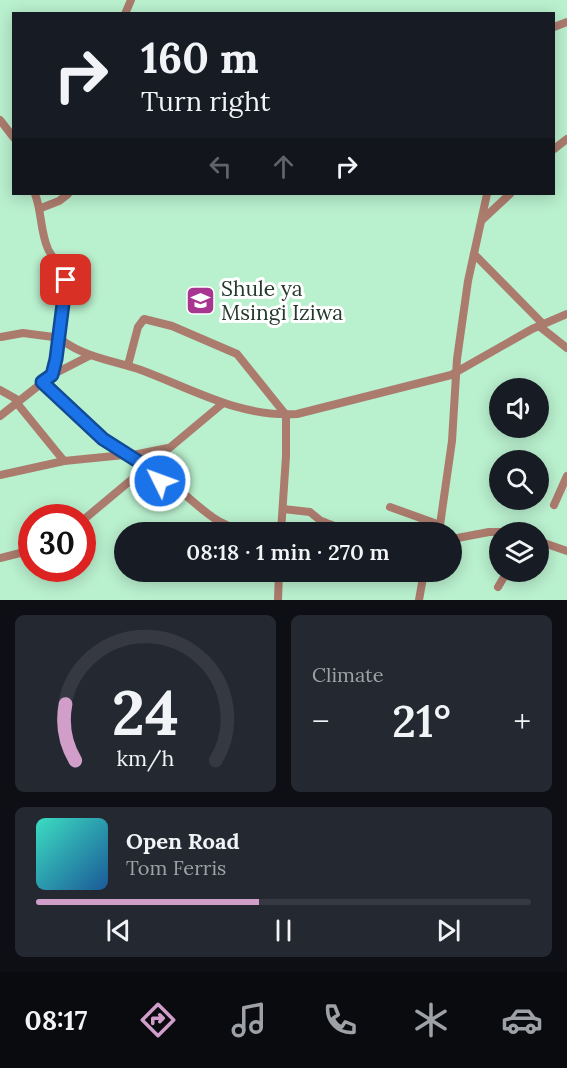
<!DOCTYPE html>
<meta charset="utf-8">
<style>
:root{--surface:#171b24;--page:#242831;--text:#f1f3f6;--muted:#9ea1a6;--line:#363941;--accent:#d09ec9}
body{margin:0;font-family:Lora,serif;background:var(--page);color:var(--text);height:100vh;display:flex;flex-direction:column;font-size:22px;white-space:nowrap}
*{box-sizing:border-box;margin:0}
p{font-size:20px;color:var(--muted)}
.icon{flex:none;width:33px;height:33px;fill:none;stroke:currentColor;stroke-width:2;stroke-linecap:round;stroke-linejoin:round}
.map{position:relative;height:600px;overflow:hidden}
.sheet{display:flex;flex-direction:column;gap:15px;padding:15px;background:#0d0f14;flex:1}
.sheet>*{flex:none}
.top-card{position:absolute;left:12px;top:12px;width:543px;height:183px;border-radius:0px;box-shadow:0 3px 15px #0003;background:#171b24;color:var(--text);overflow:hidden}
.controls{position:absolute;left:489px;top:378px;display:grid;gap:12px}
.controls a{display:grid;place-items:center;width:60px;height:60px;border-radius:50%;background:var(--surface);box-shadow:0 3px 15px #0003;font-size:30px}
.speed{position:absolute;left:18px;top:504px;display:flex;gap:12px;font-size:30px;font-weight:700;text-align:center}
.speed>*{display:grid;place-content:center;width:78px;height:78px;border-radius:50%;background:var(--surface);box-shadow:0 3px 15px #0003;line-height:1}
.speed .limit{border:9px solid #d22;background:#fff;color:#111}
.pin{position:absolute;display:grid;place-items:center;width:51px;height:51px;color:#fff;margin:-26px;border-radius:12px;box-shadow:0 3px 9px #0006}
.me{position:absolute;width:66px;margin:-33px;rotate:312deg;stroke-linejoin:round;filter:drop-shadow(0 0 4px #0008)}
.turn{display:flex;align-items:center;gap:21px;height:126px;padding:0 30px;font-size:27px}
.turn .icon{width:78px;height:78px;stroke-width:2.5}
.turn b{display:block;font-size:42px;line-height:51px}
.lanes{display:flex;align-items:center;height:57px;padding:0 30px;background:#0003;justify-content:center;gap:30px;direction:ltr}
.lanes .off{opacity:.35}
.big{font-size:45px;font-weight:600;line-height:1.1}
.sheet .widget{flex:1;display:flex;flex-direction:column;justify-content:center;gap:9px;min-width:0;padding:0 21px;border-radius:9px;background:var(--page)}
.sheet .dial{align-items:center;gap:0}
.dial svg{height:156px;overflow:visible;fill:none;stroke:var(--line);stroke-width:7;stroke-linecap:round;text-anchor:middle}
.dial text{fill:var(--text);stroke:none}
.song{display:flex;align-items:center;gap:18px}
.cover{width:72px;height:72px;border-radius:9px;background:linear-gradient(135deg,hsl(170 70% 55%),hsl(210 70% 35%))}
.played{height:6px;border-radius:3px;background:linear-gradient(90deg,var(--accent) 45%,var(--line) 45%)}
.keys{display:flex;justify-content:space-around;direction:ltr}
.heat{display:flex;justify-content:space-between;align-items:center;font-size:33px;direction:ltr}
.sheet .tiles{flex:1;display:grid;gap:15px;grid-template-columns:1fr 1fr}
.widget:last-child{grid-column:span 2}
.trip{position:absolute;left:114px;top:522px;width:348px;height:60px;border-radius:30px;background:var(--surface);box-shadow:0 3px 15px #0003;font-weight:600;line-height:60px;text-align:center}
.menu{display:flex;height:96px;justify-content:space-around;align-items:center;background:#090b0e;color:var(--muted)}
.menu .icon{width:42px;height:42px}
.menu .selected{color:var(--accent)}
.menu b{font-size:27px;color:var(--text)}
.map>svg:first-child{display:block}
</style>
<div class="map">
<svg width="567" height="600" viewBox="0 0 567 600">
<rect width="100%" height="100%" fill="#b9f0ce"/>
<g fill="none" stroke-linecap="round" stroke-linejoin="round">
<g stroke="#ab7b6d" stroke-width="8">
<path d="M125,14L131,0"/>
<path d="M554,27L567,22"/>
<path d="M0,120L14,138"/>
<path d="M554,149L567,139"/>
<path d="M35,194C42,212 40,231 48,249C53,260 66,269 66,281C67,300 51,324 63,341C87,358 115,361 141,370C192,389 241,418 297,414L451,375L532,329L567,314"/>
<path d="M41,208L59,201L68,194"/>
<path d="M482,220L510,194"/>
<path d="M474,254L543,324"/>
<path d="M539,326L567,348"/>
<path d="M1,337L23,333L61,338L52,375"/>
<path d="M128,365L138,327L144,319L172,326L237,354L286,415V456L281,532"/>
<path d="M42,382L103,439L146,468"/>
<path d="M0,390L18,400"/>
<path d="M16,402L64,461L124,455"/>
<path d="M0,416L52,375L89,356"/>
<path d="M128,456L168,448"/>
<path d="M147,467C160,484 161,476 173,485C203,508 215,528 255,532"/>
<path d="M0,475L64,461"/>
<path d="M554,505L567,476"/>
<path d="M390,507L440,525"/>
<path d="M283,509L310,512L321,521L351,532"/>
<path d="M82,521L222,404"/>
<path d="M317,532L324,522"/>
<path d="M439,532L452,441L457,359L468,281L487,194"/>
<path d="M452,539L489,532H510"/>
<path d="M538,541L567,551"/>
<path d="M0,558L32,550"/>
<path d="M498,587L507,572"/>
<path d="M278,600L279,572"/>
<path d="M419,600L424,572"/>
</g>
</g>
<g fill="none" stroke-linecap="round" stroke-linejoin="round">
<defs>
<path id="route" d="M66,280L56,359L52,375L42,382L103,439L147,467L160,481"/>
</defs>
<use href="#route" stroke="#114b97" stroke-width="15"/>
<use href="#route" stroke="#1a73e8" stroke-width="10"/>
</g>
<defs>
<symbol id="school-square" viewBox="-11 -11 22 22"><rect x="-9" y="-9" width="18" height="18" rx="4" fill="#a83691" stroke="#fff"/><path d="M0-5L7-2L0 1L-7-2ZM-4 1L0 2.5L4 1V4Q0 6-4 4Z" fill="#fff"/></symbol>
</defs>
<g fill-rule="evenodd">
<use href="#school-square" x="184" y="284" width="33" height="33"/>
</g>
<g text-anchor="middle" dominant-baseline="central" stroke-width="6" stroke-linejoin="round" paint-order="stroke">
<g font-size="21" fill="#23392b" stroke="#fff" text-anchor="start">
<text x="221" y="288">Shule ya<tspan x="221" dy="24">Msingi Iziwa</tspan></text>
</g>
</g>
</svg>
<div class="controls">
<a><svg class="icon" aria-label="sound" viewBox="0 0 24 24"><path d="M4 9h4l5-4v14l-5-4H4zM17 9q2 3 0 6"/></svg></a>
<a><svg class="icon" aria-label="search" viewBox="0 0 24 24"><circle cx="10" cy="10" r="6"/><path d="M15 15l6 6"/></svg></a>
<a><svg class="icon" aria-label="layers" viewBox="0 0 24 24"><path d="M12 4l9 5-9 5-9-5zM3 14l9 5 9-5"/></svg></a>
</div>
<div class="speed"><div class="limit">30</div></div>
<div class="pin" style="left:66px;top:280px;background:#d93025"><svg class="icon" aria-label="arrive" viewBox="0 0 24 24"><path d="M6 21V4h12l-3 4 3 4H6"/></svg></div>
<svg class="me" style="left:160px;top:481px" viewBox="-20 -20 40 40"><circle r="17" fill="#1a73e8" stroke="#fff" stroke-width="3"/><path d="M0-11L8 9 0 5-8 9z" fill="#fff"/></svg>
<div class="trip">08:18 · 1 min · 270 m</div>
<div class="top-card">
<div class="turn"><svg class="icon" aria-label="right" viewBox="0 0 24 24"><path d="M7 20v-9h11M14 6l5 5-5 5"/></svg><div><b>160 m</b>Turn right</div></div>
<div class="lanes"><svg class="icon off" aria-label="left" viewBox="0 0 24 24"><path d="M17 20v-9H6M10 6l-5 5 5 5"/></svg><svg class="icon off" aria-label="ahead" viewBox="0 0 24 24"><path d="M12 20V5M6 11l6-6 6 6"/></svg><svg class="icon" aria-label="right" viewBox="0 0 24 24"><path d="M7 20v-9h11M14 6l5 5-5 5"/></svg></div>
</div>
</div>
<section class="sheet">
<div class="tiles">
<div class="widget dial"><svg viewBox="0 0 100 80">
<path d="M14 69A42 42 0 1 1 86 69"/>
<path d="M14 69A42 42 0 0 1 9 40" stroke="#d09ec9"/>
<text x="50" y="56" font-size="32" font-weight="700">24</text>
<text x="50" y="72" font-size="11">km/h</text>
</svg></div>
<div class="widget"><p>Climate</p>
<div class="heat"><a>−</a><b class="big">21°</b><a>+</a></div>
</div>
<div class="widget">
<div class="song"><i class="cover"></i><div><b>Open Road</b><p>Tom Ferris</p></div></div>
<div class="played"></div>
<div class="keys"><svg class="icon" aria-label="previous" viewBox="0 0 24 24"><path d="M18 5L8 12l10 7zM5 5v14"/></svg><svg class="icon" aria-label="pause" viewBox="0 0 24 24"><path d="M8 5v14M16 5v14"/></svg><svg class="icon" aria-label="next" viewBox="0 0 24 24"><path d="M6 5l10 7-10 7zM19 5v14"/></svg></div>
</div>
</div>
</section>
<nav class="menu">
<b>08:17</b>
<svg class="icon selected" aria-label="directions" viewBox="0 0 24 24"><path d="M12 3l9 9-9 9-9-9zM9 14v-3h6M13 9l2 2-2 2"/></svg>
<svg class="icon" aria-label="music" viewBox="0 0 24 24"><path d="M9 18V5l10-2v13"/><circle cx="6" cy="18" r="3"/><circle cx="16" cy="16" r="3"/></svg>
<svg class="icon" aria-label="phone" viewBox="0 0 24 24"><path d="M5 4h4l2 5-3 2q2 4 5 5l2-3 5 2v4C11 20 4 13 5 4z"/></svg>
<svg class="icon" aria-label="climate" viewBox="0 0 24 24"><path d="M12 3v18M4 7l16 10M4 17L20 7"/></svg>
<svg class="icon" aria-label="car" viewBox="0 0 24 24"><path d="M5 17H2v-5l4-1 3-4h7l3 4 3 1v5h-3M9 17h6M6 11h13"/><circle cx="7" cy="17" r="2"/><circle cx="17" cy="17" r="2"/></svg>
</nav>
